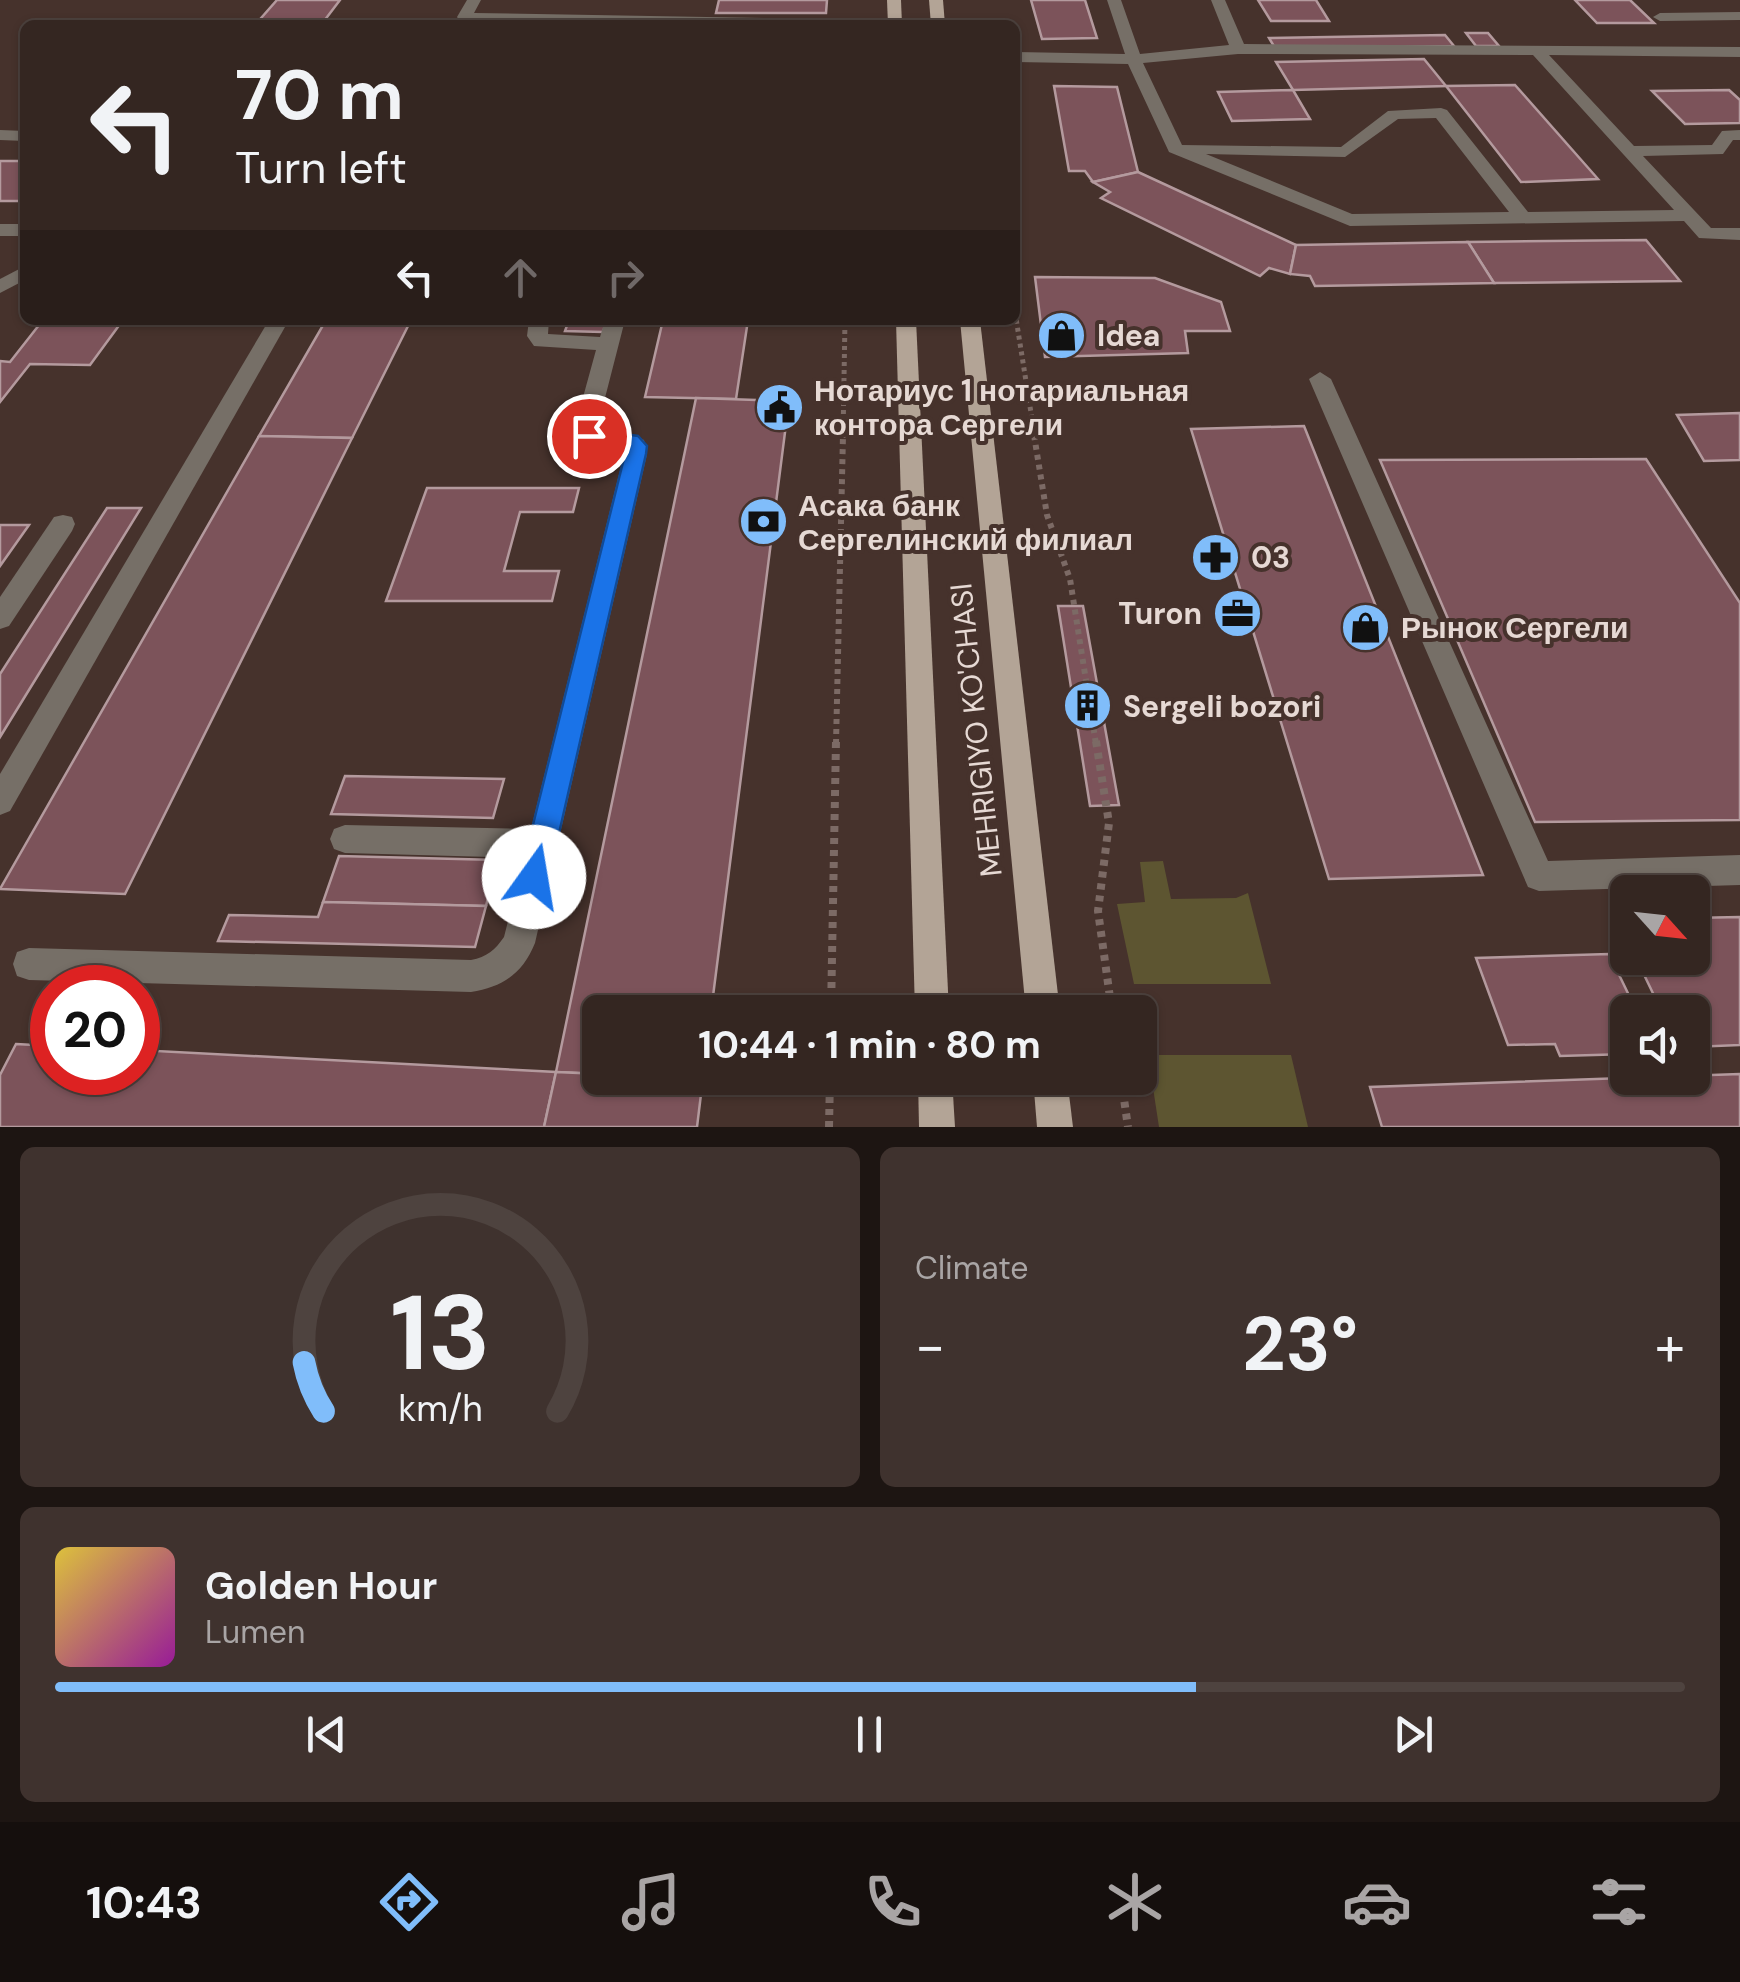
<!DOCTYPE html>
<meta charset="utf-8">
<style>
:root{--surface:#342621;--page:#3f322e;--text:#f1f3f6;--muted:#a9a5a5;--line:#4e433f;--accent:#80bdfa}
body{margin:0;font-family:"DM Sans",sans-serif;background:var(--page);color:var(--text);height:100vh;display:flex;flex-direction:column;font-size:38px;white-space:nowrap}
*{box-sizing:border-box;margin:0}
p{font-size:32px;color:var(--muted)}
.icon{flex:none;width:55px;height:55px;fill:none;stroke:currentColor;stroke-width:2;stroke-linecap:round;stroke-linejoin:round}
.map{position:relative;height:1127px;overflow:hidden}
.drawer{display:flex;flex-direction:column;gap:20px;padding:20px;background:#1d1512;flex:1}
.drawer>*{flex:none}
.top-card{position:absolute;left:20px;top:20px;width:1000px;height:305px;border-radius:15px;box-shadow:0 2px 8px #0004,0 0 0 2px var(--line);background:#342621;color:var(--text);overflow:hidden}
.needle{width:65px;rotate:117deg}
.buttons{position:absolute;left:1610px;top:875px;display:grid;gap:20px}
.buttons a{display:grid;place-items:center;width:100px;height:100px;border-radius:15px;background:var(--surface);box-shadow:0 2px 8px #0004,0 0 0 2px var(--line);font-size:50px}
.speed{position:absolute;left:30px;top:965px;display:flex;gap:20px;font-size:50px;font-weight:700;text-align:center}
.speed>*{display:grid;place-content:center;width:130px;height:130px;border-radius:50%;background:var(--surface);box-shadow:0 2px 8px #0004,0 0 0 2px var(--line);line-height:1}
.speed .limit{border:15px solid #d22;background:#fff;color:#111}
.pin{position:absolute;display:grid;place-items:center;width:85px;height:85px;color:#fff;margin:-42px;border:5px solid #fff;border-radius:50%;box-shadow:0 2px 10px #0007}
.me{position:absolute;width:110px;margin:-55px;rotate:13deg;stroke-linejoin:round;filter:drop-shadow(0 0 8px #0008)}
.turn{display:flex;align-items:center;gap:35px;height:210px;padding:0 50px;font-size:45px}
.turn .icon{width:130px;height:130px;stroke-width:2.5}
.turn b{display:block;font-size:70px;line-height:85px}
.lanes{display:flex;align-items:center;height:95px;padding:0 50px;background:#0003;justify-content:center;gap:50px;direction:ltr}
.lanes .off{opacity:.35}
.big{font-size:75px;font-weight:700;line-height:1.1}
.drawer .tile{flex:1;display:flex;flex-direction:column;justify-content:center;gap:15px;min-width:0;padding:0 35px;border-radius:15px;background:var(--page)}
.drawer .dial{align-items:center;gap:0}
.dial svg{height:260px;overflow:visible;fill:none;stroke:var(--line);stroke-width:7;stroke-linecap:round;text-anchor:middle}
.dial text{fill:var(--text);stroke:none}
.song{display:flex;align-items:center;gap:30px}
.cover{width:120px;height:120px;border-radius:15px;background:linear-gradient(135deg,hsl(50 70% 55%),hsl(300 70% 35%))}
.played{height:10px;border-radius:5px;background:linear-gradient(90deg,var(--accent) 70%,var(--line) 70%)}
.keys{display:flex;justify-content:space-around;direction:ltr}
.heat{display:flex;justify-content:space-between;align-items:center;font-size:55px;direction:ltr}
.drawer .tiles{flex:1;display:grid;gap:20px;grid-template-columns:1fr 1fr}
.tile:last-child{grid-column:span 2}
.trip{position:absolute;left:582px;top:995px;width:575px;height:100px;border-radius:15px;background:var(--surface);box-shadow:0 2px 8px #0004,0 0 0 2px var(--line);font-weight:700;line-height:100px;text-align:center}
.tab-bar{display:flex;height:160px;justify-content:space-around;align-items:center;background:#150f0d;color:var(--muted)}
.tab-bar .icon{width:70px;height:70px}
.tab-bar .current{color:var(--accent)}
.tab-bar b{font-size:45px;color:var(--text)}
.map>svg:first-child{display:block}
</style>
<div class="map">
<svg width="1740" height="1127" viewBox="0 0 1740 1127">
<rect width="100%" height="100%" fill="#46322c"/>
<g fill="#5d5531">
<path d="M1163,861L1171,899L1236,898L1248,893L1271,984H1134L1117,904L1145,902L1140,862Z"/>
<path d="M1148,1055H1291L1308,1127H1159Z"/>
</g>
<g fill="#7c535a" stroke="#b49a9e" stroke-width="2.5">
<path d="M277,0H340L321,25H255Z"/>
<path d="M719,0H827L826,13H716Z"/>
<path d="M1031,0H1085L1097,38L1042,39Z"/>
<path d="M1258,0H1316L1329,21H1271Z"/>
<path d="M1575,0H1630L1654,23H1597Z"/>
<path d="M1466,33H1488L1499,46H1476Z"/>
<path d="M1445,35L1454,46L1275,48L1269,38Z"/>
<path d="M1424,59L1446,86L1293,90L1276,62Z"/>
<path d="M1515,85L1598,179L1521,182L1446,86Z"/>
<path d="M1054,86L1117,87L1138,172L1093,182L1085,171H1069Z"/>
<path d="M1293,90L1310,119L1232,121L1218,92Z"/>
<path d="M1729,90L1740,100V123L1685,124L1652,91Z"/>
<rect x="0" y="161" width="25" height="40"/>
<path d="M1138,172L1296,245L1290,274L1269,268L1260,276L1101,198L1110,192L1093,182Z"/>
<path d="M1646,240L1680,281L1494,283L1468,242Z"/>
<path d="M1468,242L1494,283L1315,286L1310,276L1290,274L1296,245Z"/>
<path d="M1035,277L1155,278L1221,302L1230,331H1185L1188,353L1045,357Z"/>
<path d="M43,320H123L90,365L30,364L0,402V361L10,362Z"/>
<path d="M326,320H411L352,438L259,436Z"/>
<path d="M569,320H607L603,332L565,331Z"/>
<path d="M663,320H748L736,399L645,397Z"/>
<path d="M696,398L789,401L711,1012H600V1074L556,1072Z"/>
<path d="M1740,413V460L1704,461L1677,415Z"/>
<path d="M1304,426L1483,875L1329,879L1191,429Z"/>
<path d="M259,436L352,438L125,894L0,889Z"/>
<path d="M1646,459L1740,603V820L1535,822L1380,460Z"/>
<path d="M427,488H579L573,512H520L504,571H559L552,601H386Z"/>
<path d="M107,508H141L0,737V674Z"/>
<path d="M0,525H29L0,566Z"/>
<path d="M1058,606H1083L1119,805L1090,806Z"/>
<path d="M345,776L504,779L493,818L331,814Z"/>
<path d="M339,856L497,860L486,906L323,902Z"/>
<path d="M323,902L486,906L475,947L218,941L229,915L318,917Z"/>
<path d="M1740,917V1045L1692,1047V1012H1662L1636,958H1692V918Z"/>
<path d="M1609,954L1637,1012H1628V1054L1560,1056L1555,1044L1508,1045L1476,958Z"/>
<path d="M16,1044L52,1046V1072H138V1050L556,1072L544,1127H0V1075Z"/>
<path d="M556,1072L600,1074V1078H703L697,1127H544Z"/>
<path d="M1740,1074V1127H1382L1370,1087Z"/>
</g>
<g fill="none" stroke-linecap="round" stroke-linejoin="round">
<g stroke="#7c6a65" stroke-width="5" stroke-dasharray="4 4" stroke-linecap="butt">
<path d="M1015,312L1035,438"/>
<path d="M843,438L845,320"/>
</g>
<g stroke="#7c6a65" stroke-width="6" stroke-dasharray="5 5" stroke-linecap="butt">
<path d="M1034,435L1047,515L1070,579L1096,744"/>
<path d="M836,744L843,435"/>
</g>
<g stroke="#7c6a65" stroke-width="8" stroke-dasharray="6 6" stroke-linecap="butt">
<path d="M1096,741L1109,823L1098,911L1112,1012"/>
<path d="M831,1012L836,741"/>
<path d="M1121,1078L1128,1127"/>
<path d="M829,1127L830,1078"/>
</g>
<g fill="#766f67" fill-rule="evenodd">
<path d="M467,0H481L474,13L938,21L945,25L459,20L457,17Z"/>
<path d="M1107,0H1121L1140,54L1229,45L1211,0H1225L1244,44L1740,47V57L1549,55L1634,146L1712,145L1722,131L1740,130V140H1733L1723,154L1643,156L1711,228H1740V240L1699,238L1684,221L1350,226L1169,152L1128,64L1015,62V52L1125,54ZM1238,54L1533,55L1674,210L1528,212L1447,110L1441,108L1388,111L1341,147L1182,145L1143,63ZM1436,118L1509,212L1352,214L1206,154L1345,157L1398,119Z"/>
<path d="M1740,12V20L1660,21L1653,17L1660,13Z"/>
<path d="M0,130L25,131V141L0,140Z"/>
<rect x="0" y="224" width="25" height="12"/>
<path d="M25,266V280L0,293V279Z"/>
<path d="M269,320H289L10,811L0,815V774Z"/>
<path d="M529,320H549L548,334L600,337L605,320H625L597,429L621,431L644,440L647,454L535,943C523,973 503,987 471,992L29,980L17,976L13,964L17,952L29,948L471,960C487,957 495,950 504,937L524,858L345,853L334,849L330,839L334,829L345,825L531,829L625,450L581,442L574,430L596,350L534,346L527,336Z"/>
<path d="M1320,372L1331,379L1548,861L1740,855V885L1539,891L1528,887L1309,379Z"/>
<path d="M63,515L72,517L75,524L72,531L9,626L0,629V597L54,517Z"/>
</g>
<g fill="#b3a496" fill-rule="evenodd">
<path d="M887,0H901L902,25H888Z"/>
<path d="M929,0H943L945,25H931Z"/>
<path d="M896,320H916L949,1012H915Z"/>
<path d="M960,320H980L1060,1012H1026Z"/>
<path d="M918,1078H952L955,1127H919Z"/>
<path d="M1033,1078H1067L1073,1127H1037Z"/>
</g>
</g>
<path fill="#1a73e8" stroke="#114b97" stroke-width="2.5" d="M589,429L638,436L647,446L646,454L549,877L544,886L534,891L525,886L520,877L625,454V448L582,441L579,436L582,431Z"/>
<defs>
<symbol id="shop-disc" viewBox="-11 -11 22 22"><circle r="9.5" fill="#80bdfa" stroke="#46322c"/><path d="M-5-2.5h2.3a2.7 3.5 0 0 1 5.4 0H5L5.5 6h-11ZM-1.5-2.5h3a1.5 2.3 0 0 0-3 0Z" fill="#111"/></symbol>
<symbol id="civic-disc" viewBox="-11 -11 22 22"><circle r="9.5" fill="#80bdfa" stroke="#46322c"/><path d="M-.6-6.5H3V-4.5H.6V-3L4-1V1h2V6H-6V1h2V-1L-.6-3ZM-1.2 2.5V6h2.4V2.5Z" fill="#111"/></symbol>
<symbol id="bank-disc" viewBox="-11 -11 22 22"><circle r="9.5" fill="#80bdfa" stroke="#46322c"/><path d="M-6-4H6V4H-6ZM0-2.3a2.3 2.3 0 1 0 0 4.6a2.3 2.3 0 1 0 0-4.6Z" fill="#111"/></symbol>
<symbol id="pharmacy-disc" viewBox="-11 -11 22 22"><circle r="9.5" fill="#80bdfa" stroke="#46322c"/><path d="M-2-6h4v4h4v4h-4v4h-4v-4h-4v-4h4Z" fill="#111"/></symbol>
<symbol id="office-disc" viewBox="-11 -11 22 22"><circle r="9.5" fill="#80bdfa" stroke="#46322c"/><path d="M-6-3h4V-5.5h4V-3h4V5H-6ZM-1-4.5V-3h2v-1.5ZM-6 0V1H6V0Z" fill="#111"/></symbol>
<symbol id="building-disc" viewBox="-11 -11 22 22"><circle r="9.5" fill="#80bdfa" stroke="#46322c"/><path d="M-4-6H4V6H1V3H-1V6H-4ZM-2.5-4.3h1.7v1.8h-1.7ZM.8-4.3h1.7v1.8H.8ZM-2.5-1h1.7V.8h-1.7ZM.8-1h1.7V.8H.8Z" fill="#111"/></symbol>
</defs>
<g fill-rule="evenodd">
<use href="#shop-disc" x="1034" y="308" width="55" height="55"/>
<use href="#civic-disc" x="752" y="380" width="55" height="55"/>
<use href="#bank-disc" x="736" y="494" width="55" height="55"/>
<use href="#pharmacy-disc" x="1188" y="530" width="55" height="55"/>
<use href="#office-disc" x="1210" y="586" width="55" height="55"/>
<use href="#shop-disc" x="1338" y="600" width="55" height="55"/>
<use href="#building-disc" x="1060" y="678" width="55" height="55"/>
</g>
<g text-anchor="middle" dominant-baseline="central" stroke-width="8" stroke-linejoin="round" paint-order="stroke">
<g font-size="30" font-weight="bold" fill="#e6d9d4" stroke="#46322c" text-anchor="start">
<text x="1097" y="335">Idea</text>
<text x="814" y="390">Нотариус 1 нотариальная<tspan x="814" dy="34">контора Сергели</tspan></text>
<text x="798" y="505">Асака банк<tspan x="798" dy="34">Сергелинский филиал</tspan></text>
<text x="1251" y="557">03</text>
<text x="1202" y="613" text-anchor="end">Turon</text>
<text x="1401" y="627">Рынок Сергели</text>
<text x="1123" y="706">Sergeli bozori</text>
</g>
<g font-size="30" fill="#e6d9d4" stroke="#46322c">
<text transform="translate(976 730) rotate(-96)">MEHRIGIYO KO'CHASI</text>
</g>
</g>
</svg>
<div class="buttons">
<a><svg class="needle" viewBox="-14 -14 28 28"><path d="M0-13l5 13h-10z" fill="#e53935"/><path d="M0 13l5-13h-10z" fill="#a9a5a5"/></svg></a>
<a><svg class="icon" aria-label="sound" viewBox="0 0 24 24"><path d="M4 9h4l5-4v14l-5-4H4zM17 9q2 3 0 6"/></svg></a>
</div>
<div class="speed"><div class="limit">20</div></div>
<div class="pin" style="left:589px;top:436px;background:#d93025"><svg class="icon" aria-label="arrive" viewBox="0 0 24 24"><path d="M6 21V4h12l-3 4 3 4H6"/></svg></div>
<svg class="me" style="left:534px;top:877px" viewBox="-20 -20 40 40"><circle r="19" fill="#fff"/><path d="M0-13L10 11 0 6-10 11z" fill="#1a73e8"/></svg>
<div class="trip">10:44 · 1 min · 80 m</div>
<div class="top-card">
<div class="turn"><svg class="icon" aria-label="left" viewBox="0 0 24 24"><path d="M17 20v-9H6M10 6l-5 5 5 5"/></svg><div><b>70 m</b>Turn left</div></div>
<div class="lanes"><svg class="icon" aria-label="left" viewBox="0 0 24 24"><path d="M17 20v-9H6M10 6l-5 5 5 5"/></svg><svg class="icon off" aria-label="ahead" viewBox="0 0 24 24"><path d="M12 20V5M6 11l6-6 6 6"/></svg><svg class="icon off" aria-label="right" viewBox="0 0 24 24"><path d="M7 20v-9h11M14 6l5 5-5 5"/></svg></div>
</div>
</div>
<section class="drawer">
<div class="tiles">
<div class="tile dial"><svg viewBox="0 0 100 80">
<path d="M14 69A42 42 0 1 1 86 69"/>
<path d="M14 69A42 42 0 0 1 8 54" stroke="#80bdfa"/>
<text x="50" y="56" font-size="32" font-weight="700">13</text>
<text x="50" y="72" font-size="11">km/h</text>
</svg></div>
<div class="tile"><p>Climate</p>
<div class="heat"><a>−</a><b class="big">23°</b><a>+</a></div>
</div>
<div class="tile">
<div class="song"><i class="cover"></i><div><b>Golden Hour</b><p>Lumen</p></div></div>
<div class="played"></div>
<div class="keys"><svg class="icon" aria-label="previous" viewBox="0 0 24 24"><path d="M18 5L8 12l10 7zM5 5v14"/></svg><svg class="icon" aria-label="pause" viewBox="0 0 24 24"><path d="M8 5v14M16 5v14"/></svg><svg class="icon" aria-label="next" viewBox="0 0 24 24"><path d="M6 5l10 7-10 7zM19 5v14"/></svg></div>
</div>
</div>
</section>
<nav class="tab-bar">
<b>10:43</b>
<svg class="icon current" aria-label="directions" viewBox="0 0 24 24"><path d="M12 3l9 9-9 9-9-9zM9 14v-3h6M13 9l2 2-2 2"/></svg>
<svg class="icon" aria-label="music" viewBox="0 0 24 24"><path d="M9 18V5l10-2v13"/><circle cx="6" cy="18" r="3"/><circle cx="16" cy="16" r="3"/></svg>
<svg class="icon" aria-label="phone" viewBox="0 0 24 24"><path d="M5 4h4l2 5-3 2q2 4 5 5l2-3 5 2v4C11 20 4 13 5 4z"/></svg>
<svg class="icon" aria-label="climate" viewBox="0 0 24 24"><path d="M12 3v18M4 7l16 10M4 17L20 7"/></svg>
<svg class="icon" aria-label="car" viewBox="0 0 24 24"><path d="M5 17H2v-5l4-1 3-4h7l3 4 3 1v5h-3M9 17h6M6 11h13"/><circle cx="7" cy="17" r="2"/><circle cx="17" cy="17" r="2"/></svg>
<svg class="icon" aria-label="filters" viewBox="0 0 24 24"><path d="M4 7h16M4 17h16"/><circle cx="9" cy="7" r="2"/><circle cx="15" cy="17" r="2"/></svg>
</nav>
